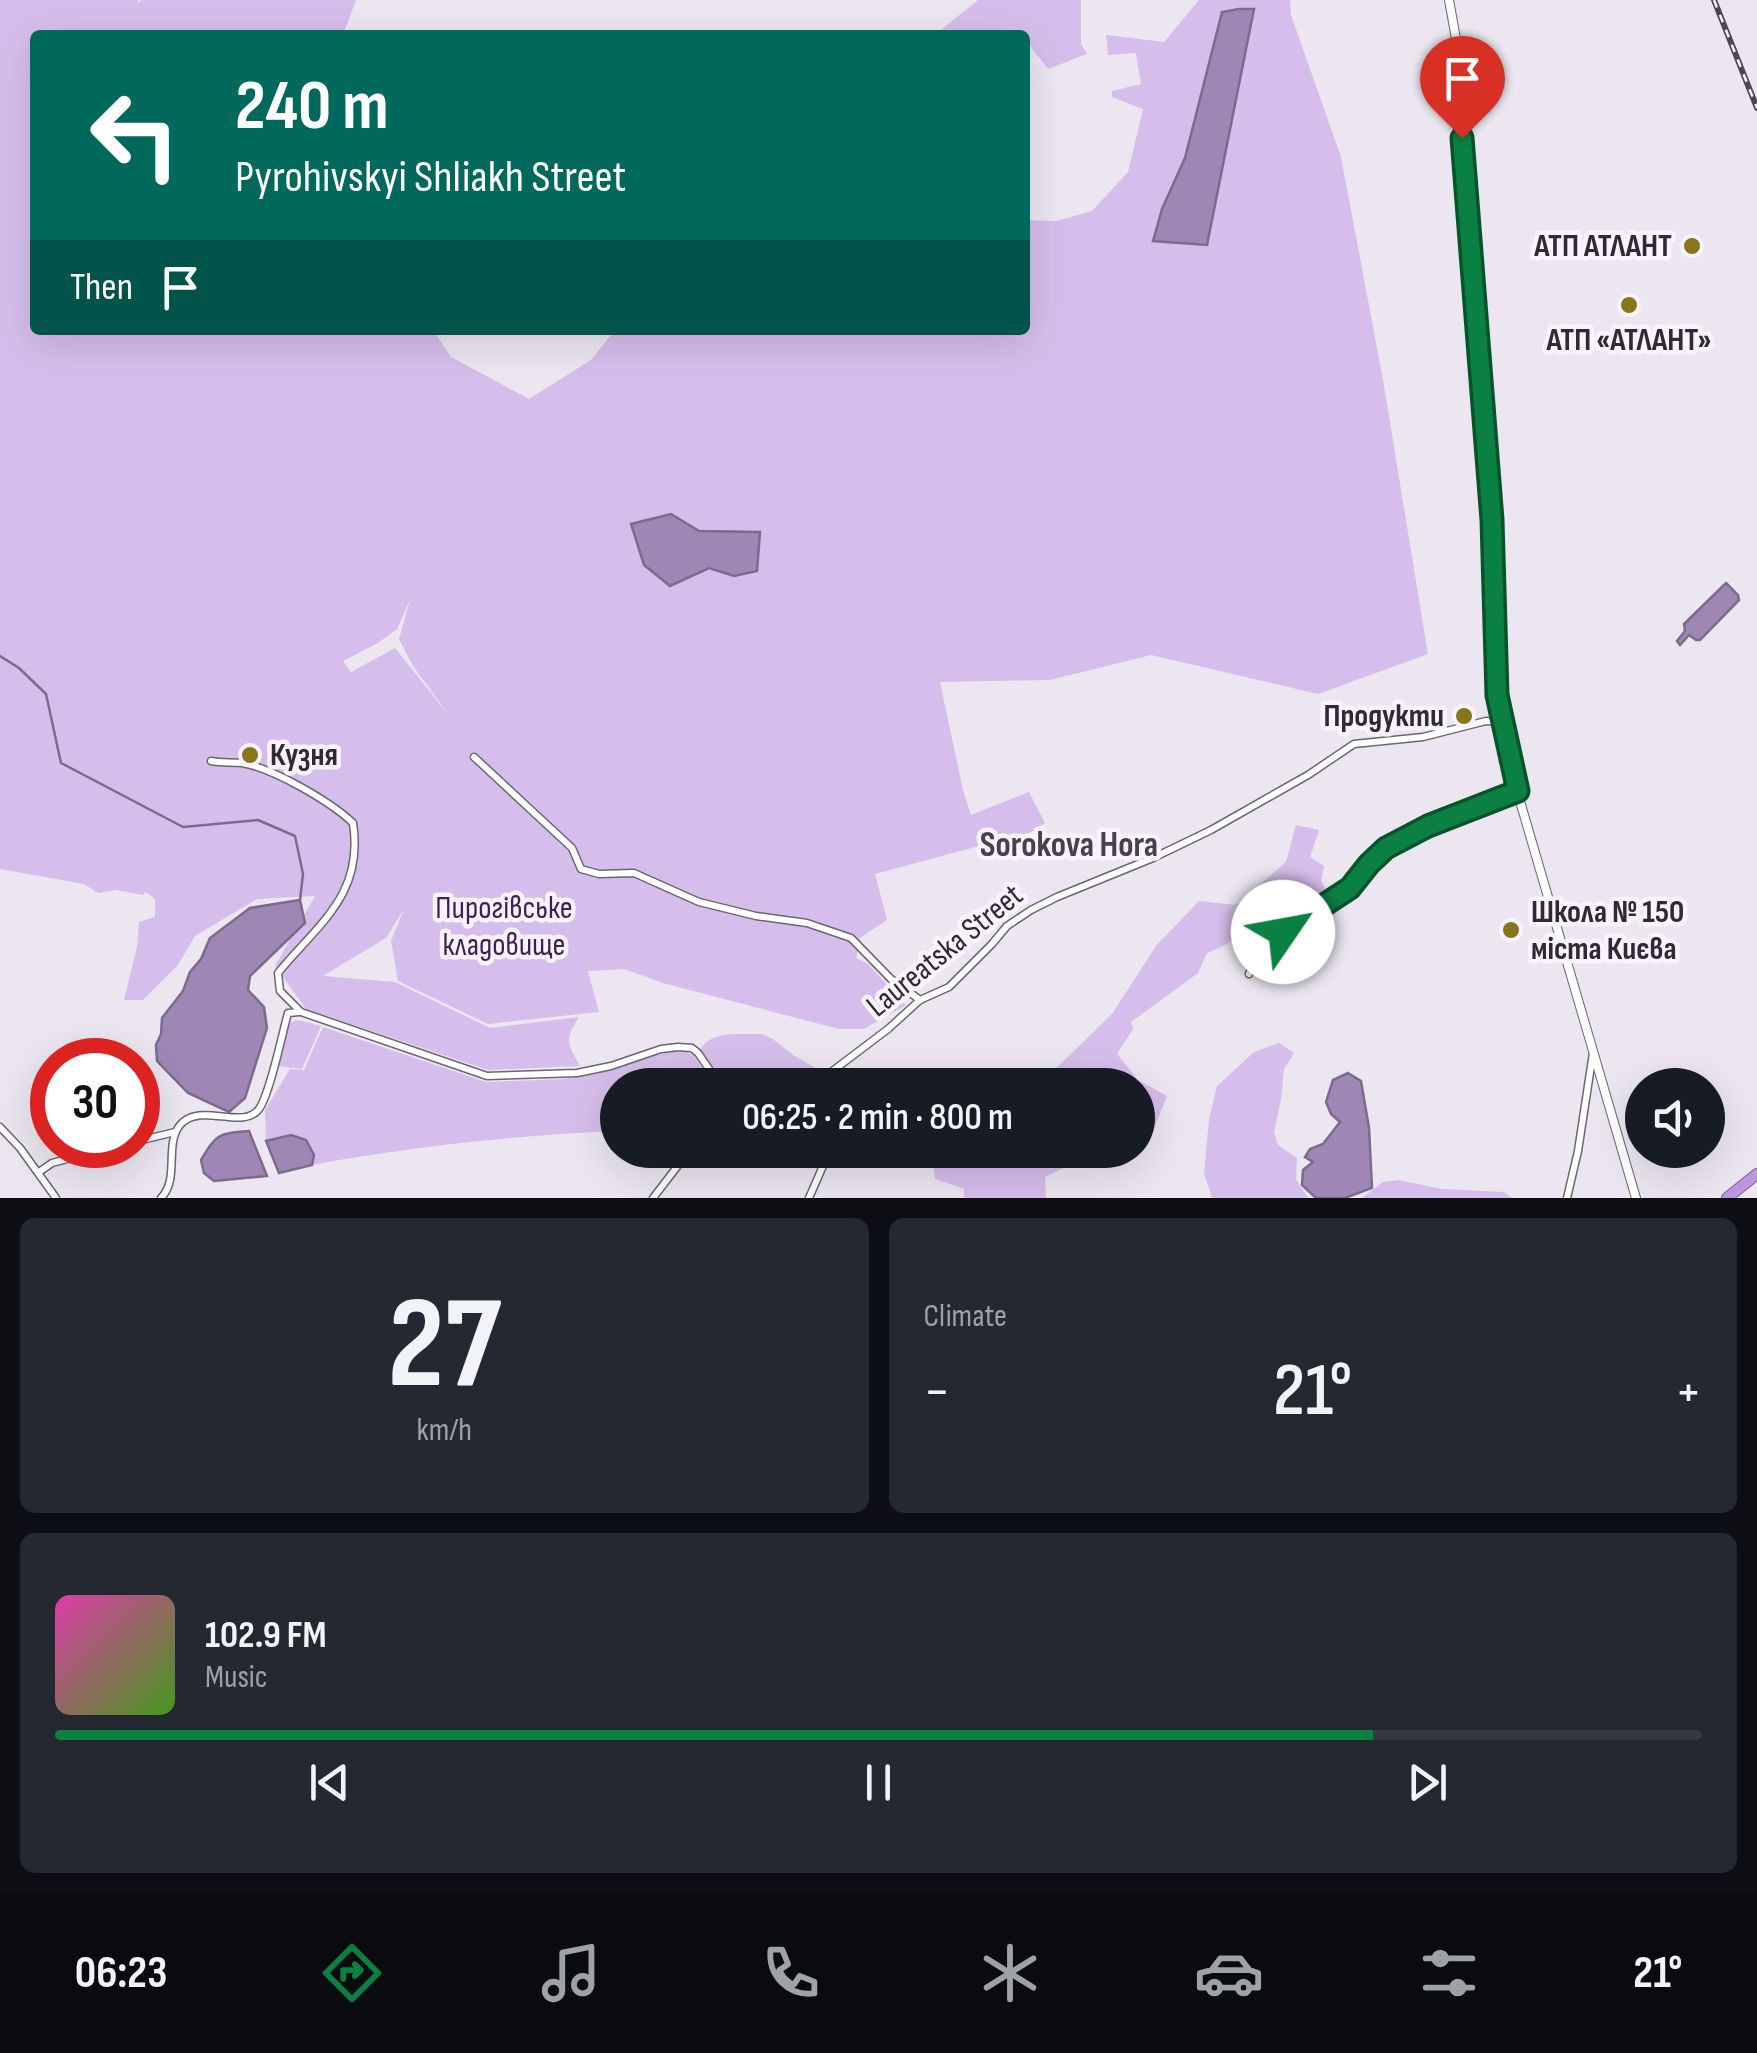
<!DOCTYPE html>
<meta charset="utf-8">
<style>
:root{--surface:#171b24;--page:#242831;--text:#f1f3f6;--muted:#9ea1a6;--line:#363941;--accent:#0b8043}
body{margin:0;font-family:"Sofia Sans Condensed",sans-serif;background:var(--page);color:var(--text);height:100vh;display:flex;flex-direction:column;font-size:38px;white-space:nowrap}
*{box-sizing:border-box;margin:0}
p{font-size:32px;color:var(--muted)}
.icon{flex:none;width:55px;height:55px;fill:none;stroke:currentColor;stroke-width:2;stroke-linecap:round;stroke-linejoin:round}
.map{position:relative;height:1198px;overflow:hidden}
.details{display:flex;flex-direction:column;gap:20px;padding:20px;background:#0d0f14;flex:1}
.details>*{flex:none}
.hud{position:absolute;left:30px;top:30px;width:1000px;height:305px;border-radius:10px;box-shadow:0 10px 40px #0002;background:#00695c;color:#fff;overflow:hidden}
.controls{position:absolute;left:1625px;top:1068px;display:grid;gap:20px}
.controls a{display:grid;place-items:center;width:100px;height:100px;border-radius:50%;background:var(--surface);box-shadow:0 10px 40px #0002;font-size:50px}
.speed{position:absolute;left:30px;top:1038px;display:flex;gap:20px;font-size:50px;font-weight:700;text-align:center}
.speed>*{display:grid;place-content:center;width:130px;height:130px;border-radius:50%;background:var(--surface);box-shadow:0 10px 40px #0002;line-height:1}
.speed .limit{border:15px solid #d22;background:#fff;color:#111}
.pin{position:absolute;display:grid;place-items:center;width:85px;height:85px;color:#fff;margin:-102px -42px;border-radius:50% 50% 50% 0;rotate:-45deg;box-shadow:0 0 10px #0007}
.pin .icon{rotate:45deg}
.me{position:absolute;width:110px;margin:-55px;rotate:57deg;stroke-linejoin:round;filter:drop-shadow(0 0 8px #0008)}
.turn{display:flex;align-items:center;gap:35px;height:210px;padding:0 40px;font-size:45px}
.turn .icon{width:130px;height:130px;stroke-width:2.5}
.turn b{display:block;font-size:70px;line-height:85px}
.then{display:flex;align-items:center;height:95px;padding:0 40px;background:#0003;gap:20px;font-size:38px}
.big{font-size:75px;font-weight:600;line-height:1.1}
.details .tile{flex:1;display:flex;flex-direction:column;justify-content:center;gap:15px;min-width:0;padding:0 35px;border-radius:15px;background:var(--page)}
.details .dial{align-items:center;gap:0}
.dial b{font-size:130px;line-height:1}
.song{display:flex;align-items:center;gap:30px}
.cover{width:120px;height:120px;border-radius:15px;background:linear-gradient(135deg,hsl(320 70% 55%),hsl(100 70% 35%))}
.played{height:10px;border-radius:5px;background:linear-gradient(90deg,var(--accent) 80%,var(--line) 80%)}
.keys{display:flex;justify-content:space-around;direction:ltr}
.heat{display:flex;justify-content:space-between;align-items:center;font-size:55px;direction:ltr}
.details .tiles{flex:1;display:grid;gap:20px;grid-template-columns:1fr 1fr}
.tile:last-child{grid-column:span 2}
.trip{position:absolute;left:600px;top:1068px;width:555px;height:100px;border-radius:50px;background:var(--surface);box-shadow:0 10px 40px #0002;font-weight:600;line-height:100px;text-align:center}
.menu{display:flex;height:160px;justify-content:space-around;align-items:center;background:#090b0e;color:var(--muted)}
.menu .icon{width:70px;height:70px}
.menu .on{color:var(--accent)}
.menu b{font-size:45px;color:var(--text)}
.map>svg:first-child{display:block}
</style>
<div class="map">
<svg width="1757" height="1198" viewBox="0 0 1757 1198">
<rect width="100%" height="100%" fill="#ebe6f0"/>
<g fill="#d5beeb" fill-rule="evenodd">
<path d="M0,0H138L139,3L141,0H356L343,35H35V330H433L451,357L529,399L591,360L615,330H1025V220L1056,221L1092,211L1128,172L1143,109L1112,97V91L1141,84L1136,53L1108,55L1106,35L1164,42L1199,0H1290L1291,15L1341,157L1383,380L1428,654L1318,694L1151,655L1050,680L940,682L963,790L971,815L1029,792L1045,823L1031,832L875,874L887,920L861,937L856,958L868,964L906,1005L864,1029H839L663,983L624,969L588,971L599,1012L488,1024L398,981L391,941L404,909L386,938L323,976L395,982L490,1028L579,1017C564,1040 567,1043 580,1066L488,1070L306,1009L275,966L315,896L257,899L195,936L178,965L143,1000H124L137,947L139,922L155,917V899L146,892L143,895L116,890L98,893L84,884L0,869ZM1253,9V10L1207,245L1162,209L1185,158L1222,13ZM671,514L699,531L757,560V571L734,576L709,568ZM410,600L399,639L413,666L451,718L395,648L351,672L343,661L378,643L397,629Z"/>
<path d="M978,0H1081V44L1087,54L1048,69L1028,43L1025,44V35H935Z"/>
<path d="M1296,825L1319,830L1310,857L1324,866L1321,881L1330,898L1293,923L1276,903C1255,925 1236,942 1207,953L1198,973L1131,1022L1133,1029L1117,1054L1138,1080L1167,1096L1154,1129H1138V1085H1039L1112,1014L1156,946L1199,901L1236,905L1286,862Z"/>
<path d="M298,1020L321,1026L302,1069L277,1066L289,1023Z"/>
<path d="M323,1027L486,1082L564,1079L610,1069L671,1051L688,1052L694,1056L713,1085H618L617,1127L611,1131C510,1136 411,1147 312,1165L314,1155L291,1135L266,1141L265,1110L290,1069L304,1070Z"/>
<path d="M762,1034L773,1039L793,1055L821,1071L817,1079L802,1085H727L700,1050C712,1029 740,1035 762,1034Z"/>
<path d="M1279,1043L1294,1053L1284,1069L1281,1099L1274,1132L1278,1145L1297,1158L1296,1179L1308,1198H1212L1204,1173L1209,1119L1217,1086L1254,1052Z"/>
<path d="M947,1150H1101L1045,1177L1046,1198H964V1189L935,1179L933,1165Z"/>
<path d="M1398,1180L1442,1189L1504,1192L1512,1198H1362L1383,1182Z"/>
</g>
<g fill="#9e87b4" stroke="#7c6c8c" stroke-width="2.5">
<path d="M1239,9H1254L1207,245L1153,241L1162,209L1185,158L1222,12Z"/>
<path d="M671,514L699,531L760,532L757,571L734,576L709,568L670,586L644,565L631,524Z"/>
<path d="M1726,583L1738,595L1739,600L1700,640H1696L1689,635L1680,645L1677,641L1685,631L1684,624Z"/>
<path d="M300,900L305,923L250,976L248,990L264,1007L267,1028L245,1098L229,1112L188,1093L157,1061L156,1045L161,1034L162,1018L183,991L190,972L201,959L210,938L250,908Z"/>
<path d="M1348,1073L1361,1081L1369,1128L1372,1188L1345,1198H1316L1302,1185L1303,1170L1313,1162L1305,1157L1310,1149L1323,1144L1340,1122L1331,1114L1326,1102L1333,1080Z"/>
<path d="M249,1131L267,1176L214,1181L204,1173L201,1160C217,1133 218,1134 249,1131Z"/>
<path d="M291,1135L306,1140L314,1155L312,1165L279,1173L266,1141Z"/>
</g>
<g fill="none" stroke-linecap="round" stroke-linejoin="round">
<path stroke="#7c6c8c" stroke-width="2.5" d="M0,656L19,668L46,694L61,763L183,827L258,820L295,836L303,874L300,900"/>
<defs>
<g id="minor">
<path d="M474,757L572,848L581,869L599,874L634,873L699,902L756,916L807,923L851,938L891,979L920,1000"/>
<path d="M211,761C221,763 232,762 242,763C273,768 331,802 353,823C364,895 319,923 278,973L280,991L301,1012L487,1076L577,1073L611,1066L661,1049L678,1047L692,1048L698,1053L720,1085"/>
<path d="M1249,974L1258,953L1283,932L1350,888L1369,863L1386,848L1428,826L1517,791"/>
<path d="M814,1085L888,1029L920,1000L949,987L992,944L1007,926L1031,910L1057,897L1153,858L1211,830L1308,775L1354,744L1423,737L1486,721L1501,722"/>
<path d="M0,1127L20,1148L56,1198"/>
<path d="M138,1141L175,1132"/>
<path d="M39,1172L52,1163L122,1145"/>
<path d="M161,1198C180,1179 164,1145 180,1125C200,1101 243,1131 259,1109C270,1094 282,1034 288,1013L299,1012"/>
<path d="M653,1198L690,1150"/>
<path d="M809,1198L830,1150"/>
<path d="M1567,1198L1578,1151L1593,1053"/>
</g>
<path id="tertiary" d="M1449,0L1457,44L1468,237L1493,520L1497,695L1517,791L1636,1198"/>
<path id="trunk" d="M1727,1198L1757,1174"/>
</defs>
<use href="#minor" stroke="#6b6670" stroke-width="9"/>
<use href="#tertiary" stroke="#6b6670" stroke-width="10"/>
<use href="#trunk" stroke="#80609b" stroke-width="12"/>
<use href="#minor" stroke="#fff" stroke-width="6"/>
<use href="#tertiary" stroke="#fff" stroke-width="8"/>
<use href="#trunk" stroke="#bc96de" stroke-width="10"/>
<defs>
<path id="rail" d="M1714,0L1757,108"/>
</defs>
<use href="#rail" stroke="#4b494e" stroke-width="6"/>
<use href="#rail" stroke="#f8f3fe" stroke-width="2.5" stroke-dasharray="8" stroke-linecap="butt"/>
</g>
<g fill="none" stroke-linecap="round" stroke-linejoin="round">
<defs>
<path id="route" d="M1283,932L1350,888L1369,864L1386,848L1428,826L1518,791L1497,695L1492,520L1462,138"/>
</defs>
<use href="#route" stroke="#07532c" stroke-width="25"/>
<use href="#route" stroke="#0b8043" stroke-width="18"/>
</g>
<g fill="#88771a" stroke="#f8f3fe" stroke-width="4">
<circle cx="1692" cy="246" r="10"/>
<circle cx="1629" cy="305" r="10"/>
<circle cx="1464" cy="716" r="10"/>
<circle cx="250" cy="755" r="10"/>
<circle cx="1511" cy="930" r="10"/>
</g>
<g text-anchor="middle" dominant-baseline="central" stroke-width="9" stroke-linejoin="round" paint-order="stroke">
<g font-size="32" font-weight="bold" fill="#2e2c30" stroke="#f8f3fe" text-anchor="end">
<text x="1672" y="246">АТП АТЛАНТ</text>
<text x="1629" y="340" text-anchor="middle">АТП «АТЛАНТ»</text>
<text x="1444" y="716">Продукти</text>
<text x="270" y="755" text-anchor="start">Кузня</text>
<text x="1531" y="912" text-anchor="start">Школа № 150<tspan x="1531" dy="37">міста Києва</tspan></text>
</g>
<g font-size="32" fill="#401f59" stroke="#f8f3fe">
<text x="504" y="908">Пирогівське<tspan x="504" dy="37">кладовище</tspan></text>
</g>
<g font-size="32" fill="#2e2c30" stroke="#f8f3fe">
<text transform="translate(945 951) rotate(-39)">Laureatska Street</text>
</g>
<g font-size="35" font-weight="bold" fill="#46424a" stroke="#f8f3fe">
<text x="1069" y="845">Sorokova Hora</text>
</g>
</g>
</svg>
<div class="controls">
<a><svg class="icon" aria-label="sound" viewBox="0 0 24 24"><path d="M4 9h4l5-4v14l-5-4H4zM17 9q2 3 0 6"/></svg></a>
</div>
<div class="speed"><div class="limit">30</div></div>
<div class="pin" style="left:1462px;top:138px;background:#d93025"><svg class="icon" aria-label="arrive" viewBox="0 0 24 24"><path d="M6 21V4h12l-3 4 3 4H6"/></svg></div>
<svg class="me" style="left:1283px;top:932px" viewBox="-20 -20 40 40"><circle r="19" fill="#fff"/><path d="M0-13L10 11 0 6-10 11z" fill="#0b8043"/></svg>
<div class="trip">06:25 · 2 min · 800 m</div>
<div class="hud">
<div class="turn"><svg class="icon" aria-label="left" viewBox="0 0 24 24"><path d="M17 20v-9H6M10 6l-5 5 5 5"/></svg><div><b>240 m</b>Pyrohivskyi Shliakh Street</div></div>
<div class="then">Then<svg class="icon" aria-label="arrive" viewBox="0 0 24 24"><path d="M6 21V4h12l-3 4 3 4H6"/></svg></div>
</div>
</div>
<section class="details">
<div class="tiles">
<div class="tile dial"><b>27</b><p>km/h</p></div>
<div class="tile"><p>Climate</p>
<div class="heat"><a>−</a><b class="big">21°</b><a>+</a></div>
</div>
<div class="tile">
<div class="song"><i class="cover"></i><div><b>102.9 FM</b><p>Music</p></div></div>
<div class="played"></div>
<div class="keys"><svg class="icon" aria-label="previous" viewBox="0 0 24 24"><path d="M18 5L8 12l10 7zM5 5v14"/></svg><svg class="icon" aria-label="pause" viewBox="0 0 24 24"><path d="M8 5v14M16 5v14"/></svg><svg class="icon" aria-label="next" viewBox="0 0 24 24"><path d="M6 5l10 7-10 7zM19 5v14"/></svg></div>
</div>
</div>
</section>
<nav class="menu">
<b>06:23</b>
<svg class="icon on" aria-label="directions" viewBox="0 0 24 24"><path d="M12 3l9 9-9 9-9-9zM9 14v-3h6M13 9l2 2-2 2"/></svg>
<svg class="icon" aria-label="music" viewBox="0 0 24 24"><path d="M9 18V5l10-2v13"/><circle cx="6" cy="18" r="3"/><circle cx="16" cy="16" r="3"/></svg>
<svg class="icon" aria-label="phone" viewBox="0 0 24 24"><path d="M5 4h4l2 5-3 2q2 4 5 5l2-3 5 2v4C11 20 4 13 5 4z"/></svg>
<svg class="icon" aria-label="climate" viewBox="0 0 24 24"><path d="M12 3v18M4 7l16 10M4 17L20 7"/></svg>
<svg class="icon" aria-label="car" viewBox="0 0 24 24"><path d="M5 17H2v-5l4-1 3-4h7l3 4 3 1v5h-3M9 17h6M6 11h13"/><circle cx="7" cy="17" r="2"/><circle cx="17" cy="17" r="2"/></svg>
<svg class="icon" aria-label="filters" viewBox="0 0 24 24"><path d="M4 7h16M4 17h16"/><circle cx="9" cy="7" r="2"/><circle cx="15" cy="17" r="2"/></svg>
<b>21°</b>
</nav>
